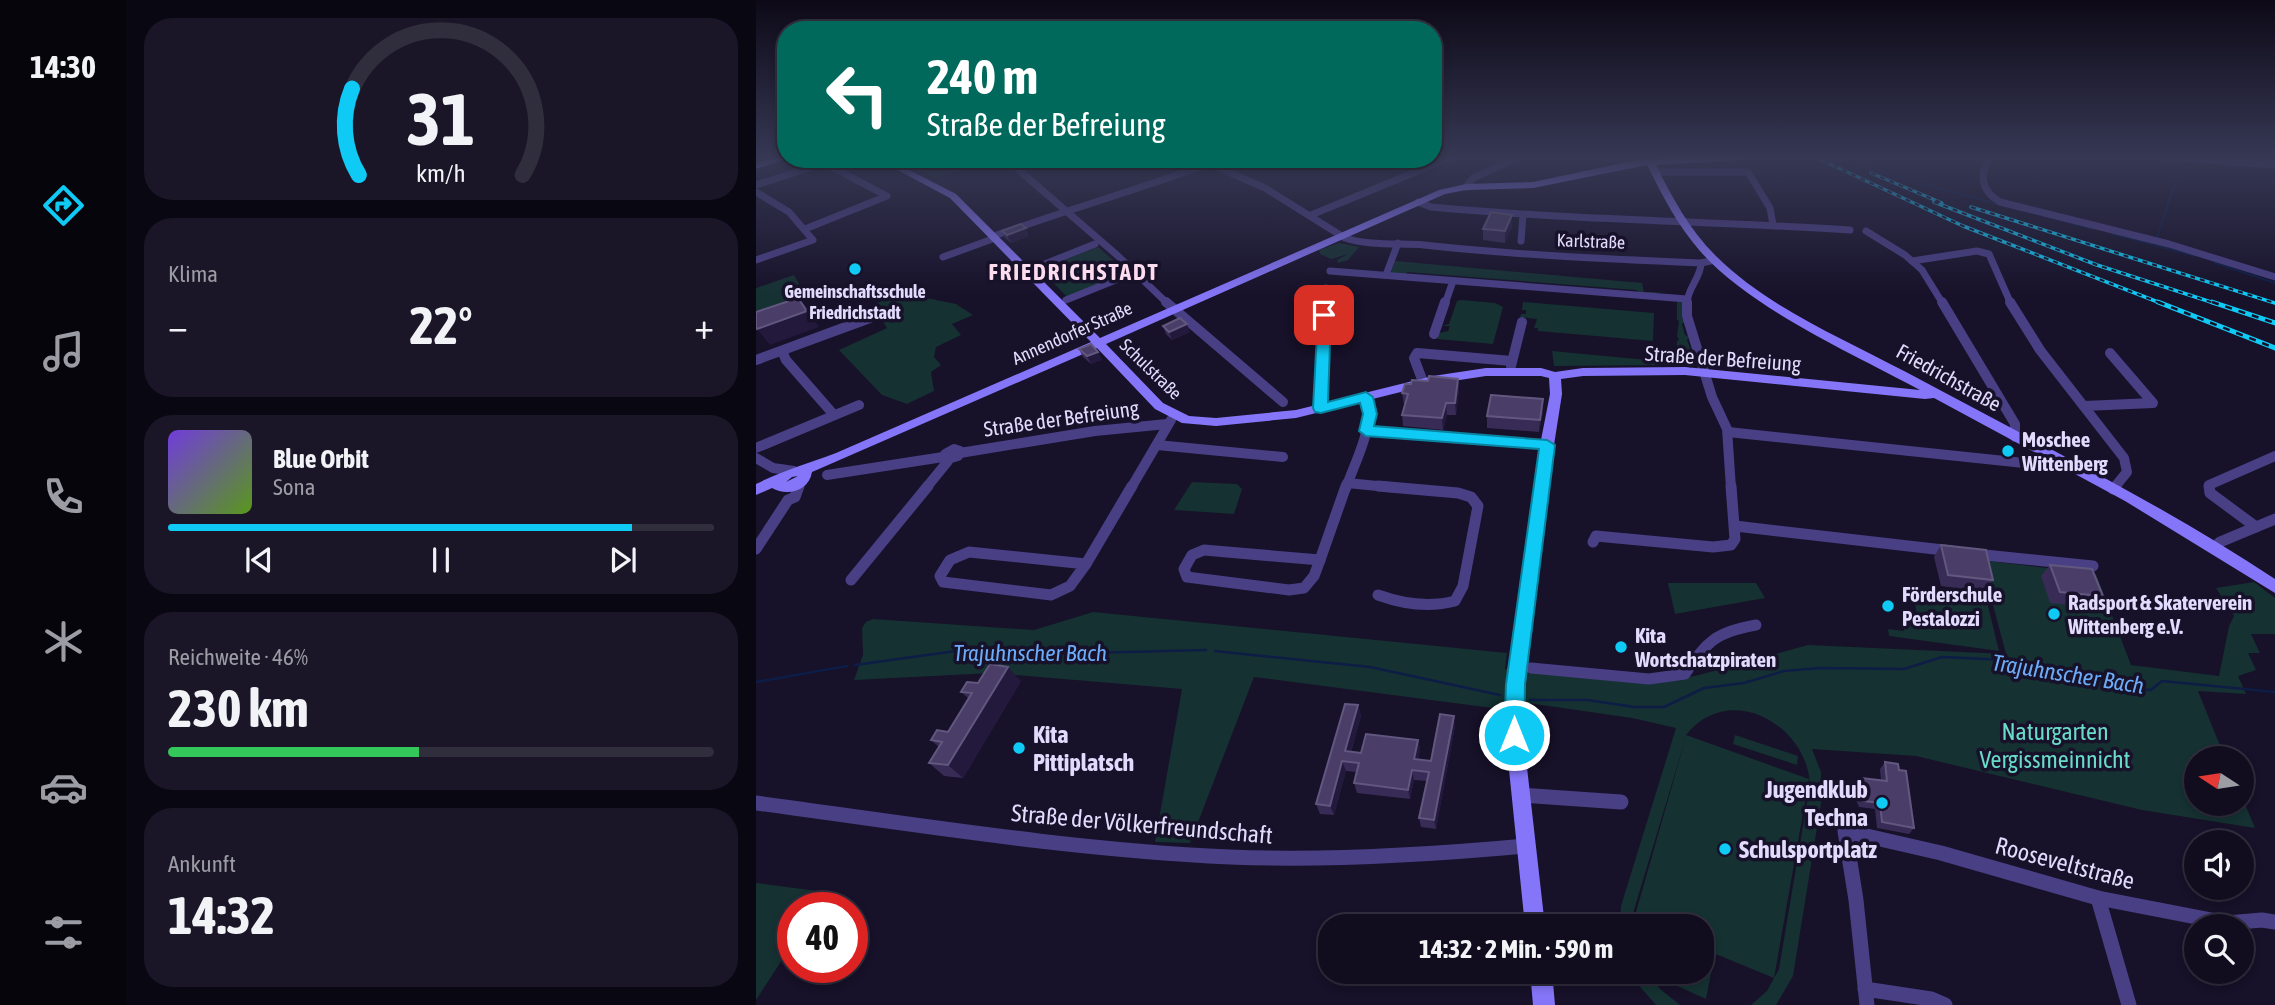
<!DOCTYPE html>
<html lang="de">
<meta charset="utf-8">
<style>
:root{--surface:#110d1f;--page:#1a1628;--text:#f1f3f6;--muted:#9c9ca4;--line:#302d3d;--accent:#0fcaf5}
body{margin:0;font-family:"Asap Condensed",sans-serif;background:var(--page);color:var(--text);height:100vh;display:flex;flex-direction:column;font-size:26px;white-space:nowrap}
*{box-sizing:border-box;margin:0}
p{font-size:23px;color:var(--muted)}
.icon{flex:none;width:38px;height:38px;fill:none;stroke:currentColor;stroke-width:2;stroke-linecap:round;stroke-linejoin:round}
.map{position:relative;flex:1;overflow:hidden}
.details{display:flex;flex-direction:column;gap:18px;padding:18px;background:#090711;width:630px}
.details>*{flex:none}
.hud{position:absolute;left:21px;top:21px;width:665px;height:147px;border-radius:28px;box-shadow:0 4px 10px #0003,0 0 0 2px var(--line);background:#00695c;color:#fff;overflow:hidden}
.needle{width:46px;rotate:282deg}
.controls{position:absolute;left:1428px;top:746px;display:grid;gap:14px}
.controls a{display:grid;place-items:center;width:70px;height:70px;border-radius:50%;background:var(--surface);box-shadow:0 4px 10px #0003,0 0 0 2px var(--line);font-size:35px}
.speed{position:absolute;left:21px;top:892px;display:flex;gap:14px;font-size:35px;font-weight:700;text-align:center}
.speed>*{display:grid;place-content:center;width:91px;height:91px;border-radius:50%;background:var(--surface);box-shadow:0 4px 10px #0003,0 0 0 2px var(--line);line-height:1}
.speed .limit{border:10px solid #d22;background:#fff;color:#111}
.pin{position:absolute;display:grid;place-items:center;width:60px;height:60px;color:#fff;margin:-30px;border-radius:14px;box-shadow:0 4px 10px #0006}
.me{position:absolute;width:77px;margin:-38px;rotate:0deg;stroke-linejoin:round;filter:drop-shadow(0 0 5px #0008)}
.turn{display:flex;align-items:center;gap:24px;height:147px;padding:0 35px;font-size:32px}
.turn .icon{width:91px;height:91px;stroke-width:2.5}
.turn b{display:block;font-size:49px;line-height:60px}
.big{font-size:52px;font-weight:700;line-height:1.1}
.details .tile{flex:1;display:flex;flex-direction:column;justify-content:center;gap:10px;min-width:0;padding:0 24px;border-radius:28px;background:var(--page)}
.details .dial{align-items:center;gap:0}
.dial svg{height:182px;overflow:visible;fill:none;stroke:var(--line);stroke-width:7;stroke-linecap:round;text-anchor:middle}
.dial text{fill:var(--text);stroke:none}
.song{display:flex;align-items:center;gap:21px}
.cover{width:84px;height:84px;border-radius:10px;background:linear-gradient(135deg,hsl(260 70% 55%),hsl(90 70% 35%))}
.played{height:7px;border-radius:4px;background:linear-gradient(90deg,var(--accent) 85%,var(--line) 85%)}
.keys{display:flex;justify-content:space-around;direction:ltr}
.heat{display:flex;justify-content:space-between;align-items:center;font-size:38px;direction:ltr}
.charge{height:10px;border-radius:5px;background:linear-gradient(90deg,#34c759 46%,var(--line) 0)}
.trip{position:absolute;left:562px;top:914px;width:396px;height:70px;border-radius:28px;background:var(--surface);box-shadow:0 4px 10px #0003,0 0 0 2px var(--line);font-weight:700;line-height:70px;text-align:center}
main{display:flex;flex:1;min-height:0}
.menu{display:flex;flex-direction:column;width:126px;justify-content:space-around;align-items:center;background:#07050c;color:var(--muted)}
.menu .icon{width:49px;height:49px}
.menu .selected{color:var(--accent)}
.menu b{font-size:32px;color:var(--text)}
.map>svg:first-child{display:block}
</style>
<main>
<nav class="menu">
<b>14:30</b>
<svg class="icon selected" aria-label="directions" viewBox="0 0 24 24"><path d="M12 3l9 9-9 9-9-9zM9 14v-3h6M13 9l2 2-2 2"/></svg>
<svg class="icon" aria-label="music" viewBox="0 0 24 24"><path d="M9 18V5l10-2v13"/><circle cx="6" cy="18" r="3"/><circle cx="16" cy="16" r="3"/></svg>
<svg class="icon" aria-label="phone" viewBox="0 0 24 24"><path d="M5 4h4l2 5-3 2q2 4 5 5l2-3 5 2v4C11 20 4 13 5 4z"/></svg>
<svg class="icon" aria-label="climate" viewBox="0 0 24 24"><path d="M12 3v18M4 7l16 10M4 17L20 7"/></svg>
<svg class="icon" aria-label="car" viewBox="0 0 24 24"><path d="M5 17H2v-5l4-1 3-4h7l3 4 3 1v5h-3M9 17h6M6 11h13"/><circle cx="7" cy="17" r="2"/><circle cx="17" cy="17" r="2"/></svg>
<svg class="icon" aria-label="filters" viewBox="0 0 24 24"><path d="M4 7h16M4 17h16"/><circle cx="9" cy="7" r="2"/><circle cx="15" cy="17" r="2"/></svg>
</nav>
<section class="details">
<div class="tile dial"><svg viewBox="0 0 100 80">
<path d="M14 69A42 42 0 1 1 86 69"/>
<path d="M14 69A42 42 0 0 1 11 31" stroke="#0fcaf5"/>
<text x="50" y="56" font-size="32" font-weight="700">31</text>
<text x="50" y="72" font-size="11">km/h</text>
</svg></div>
<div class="tile"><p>Klima</p>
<div class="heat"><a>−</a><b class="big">22°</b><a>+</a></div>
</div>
<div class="tile">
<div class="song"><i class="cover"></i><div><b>Blue Orbit</b><p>Sona</p></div></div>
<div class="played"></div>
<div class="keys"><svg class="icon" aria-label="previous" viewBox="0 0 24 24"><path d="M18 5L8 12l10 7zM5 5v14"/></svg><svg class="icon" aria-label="pause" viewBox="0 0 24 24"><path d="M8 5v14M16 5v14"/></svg><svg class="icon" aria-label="next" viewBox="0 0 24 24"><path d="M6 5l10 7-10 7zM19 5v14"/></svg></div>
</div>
<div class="tile"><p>Reichweite · 46%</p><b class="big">230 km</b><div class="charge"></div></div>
<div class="tile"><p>Ankunft</p><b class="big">14:32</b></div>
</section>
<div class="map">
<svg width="1519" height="1005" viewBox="0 0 1519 1005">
<rect width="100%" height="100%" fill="#171129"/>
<g fill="#153132">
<path d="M155,159L161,162L171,159H239L179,178L145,162Z"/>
<path d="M583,243L603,247L592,260L582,263L581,260L592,254L575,259L564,254L563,250Z"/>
<path d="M342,247L372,273L312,298L284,269Z"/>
<path d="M639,261L886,283L888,292H908L887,294L880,290L651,272L650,275L635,273Z"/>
<path d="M38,275L50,296L0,313V288Z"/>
<path d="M146,293L200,304L217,315L196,324L205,335L180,347L178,357L185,365L175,372L178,391L151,404L126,395L83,350L131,328L116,305Z"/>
<path d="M705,300L739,303L747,307L737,344L681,339L683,333L692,331L694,326H686L693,324L701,301Z"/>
<path d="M924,301L927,304L926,319L929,322L926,324L929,335L933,337L931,340L939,362L935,365L920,363L921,341L923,340L921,336L923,321L921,320V302Z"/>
<path d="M767,302L898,313L897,341L782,331V328H778L781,319L764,317L765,314H770V310H766Z"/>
<path d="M796,351L902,361L903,357L911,361L912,365L798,366Z"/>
<path d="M436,482L481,484L486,489L478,514L418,510Z"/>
<path d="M1225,560L1340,574L1375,665L1463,676L1473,626L1478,616L1460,588L1498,582L1519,598V634H1495L1504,653H1492L1500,670L1482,676L1490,694L1442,691L1469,758H1440V803H1486V797L1499,828L1386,810L1160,756L1056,749L1065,772V803L1037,976L1020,1005H995L1011,991L1023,969L1054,784C1050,723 972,681 930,735L1053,779L1018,978L945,948V926H893L878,919L930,737L878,910L877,926H864L865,906L920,728L876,718L772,703L771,711L744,709L498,677L434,843L399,842L426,689L236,673L98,680L107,655L106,628L110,622L117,619L278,630L337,612L751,653L749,669L903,683L943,675L1052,645L1250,654Z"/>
<path d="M912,583H1000L1009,598L919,614Z"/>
<path d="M1185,589L1213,592L1215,600L1231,602L1243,651L1133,636L1132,629L1148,631L1146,619L1162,620L1157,593L1187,596Z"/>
<path d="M979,735L1042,756L1041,765L977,744Z"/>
<path d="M0,883L69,892L59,908H37V943L0,1000Z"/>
<path d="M945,963L956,968L950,999L899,976L900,971H945Z"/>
<path d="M876,971H890L904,989L924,1005H900L885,988Z"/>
</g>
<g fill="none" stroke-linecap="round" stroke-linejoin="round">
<g stroke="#0d1d46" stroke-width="2">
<path d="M1098,157L1130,173"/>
<path d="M1140,177L1337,229"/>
<path d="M1357,234L1439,256"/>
<path d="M1401,238L1426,161"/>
<path d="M1459,263L1519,283"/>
</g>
<g stroke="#0d1d46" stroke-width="2.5">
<path d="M459,651L614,667L744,695"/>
<path d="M99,665L214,649L255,655L450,650"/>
<path d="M0,682L91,666"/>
<path d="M774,700H832L878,707H908L948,688L988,683L1028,671L1064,668L1148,669L1186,657L1251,660L1297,672L1341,674L1382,689L1395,690L1406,681L1519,692"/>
</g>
<g stroke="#483f85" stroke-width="7">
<path d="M1235,157C1222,174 1225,191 1244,202L1413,244L1519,277"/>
<path d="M1407,157L1519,165"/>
<path d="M267,159L262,168L264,171L362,256L412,304"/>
<path d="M443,159L509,188L589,238C613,246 643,243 668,245C760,255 852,259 945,263L959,260"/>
<path d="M899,172H992L1014,208L1017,225"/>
<path d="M0,185L68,163L131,196L49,229"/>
<path d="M710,187L717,178L764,157"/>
<path d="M0,192L33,212L57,240L0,260"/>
<path d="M662,202L675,207C814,220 954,221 1094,230"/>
<path d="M555,215L696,157"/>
<path d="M1110,231L1149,255L1166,270L1187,304"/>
<path d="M238,236C314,209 390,187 466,159"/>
<path d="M765,241L767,215"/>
<path d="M187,257L239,238"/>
<path d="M1156,261L1221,251L1233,254L1255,304"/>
<path d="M271,271L339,244"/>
<path d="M574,271L931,299"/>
<path d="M630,275L642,243"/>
<path d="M310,300L377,273"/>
<path d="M569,304L570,288"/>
<path d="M689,304L697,281"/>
<path d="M931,304C931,288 945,278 945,263"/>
</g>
<g stroke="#483f85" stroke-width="10">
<path d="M410,302L527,402"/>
<path d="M931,302V316L956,397L971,429L975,488"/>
<path d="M1186,302L1259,424V437"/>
<path d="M1254,302L1284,350L1368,458L1371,472L1358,488"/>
<path d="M678,334L689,302"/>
<path d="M26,351L30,360L78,415"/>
<path d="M0,360L114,318"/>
<path d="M755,366L766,322"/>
<path d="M667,382L658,358L661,353L756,361"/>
<path d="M1328,406L1397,403L1354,353"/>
<path d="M565,408L569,302"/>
<path d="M610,431L791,445"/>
<path d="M972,432L1268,463H1290L1298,458"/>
<path d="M401,445L527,457"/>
<path d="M0,448L103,405"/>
<path d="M198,449L204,451L202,456L188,460L189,454Z"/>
<path d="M204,453L339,431L411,424"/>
<path d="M0,458L17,468L38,471"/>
<path d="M71,475L187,457"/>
<path d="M591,483L642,488"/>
<path d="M42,488L44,483"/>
<path d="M170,488L192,461"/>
<path d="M375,488L415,420"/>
<path d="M590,488C600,459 619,427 610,397"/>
<path d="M1453,488V485L1519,456"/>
</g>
<g stroke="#483f85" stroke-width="11">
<path d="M1453,486L1454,493L1500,527"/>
<path d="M1357,489L1360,486"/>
<path d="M979,526L1196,551"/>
<path d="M837,542L840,536L957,547L975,545L979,539L975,486"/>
<path d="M1459,547L1464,542L1519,519"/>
<path d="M0,549L32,500L39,497L43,486"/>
<path d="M448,550L564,560L558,576L548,588L533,590L431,577L428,569L436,555Z"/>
<path d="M213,552L330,564L314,586L295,595L187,582L184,576L194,560Z"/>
<path d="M1219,554L1337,566"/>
<path d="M564,560L590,486"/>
<path d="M330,564L376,486"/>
<path d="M95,580L172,486"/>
<path d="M622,595C647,604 673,608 699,601L707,586L722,506L715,497L702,493L622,486"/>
<path d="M775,668L893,679L929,674C951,641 960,632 1000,625"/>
</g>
<g stroke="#483f85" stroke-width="15">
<path d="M765,795L865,802"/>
<path d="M0,803C157,824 315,850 474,857C573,861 672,855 770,846"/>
<path d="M1342,898L1373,1005"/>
<path d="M1109,989L1175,999L1189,1005"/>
<path d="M1111,1005L1100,900L1089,831L1185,853L1342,898L1471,923L1506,920L1519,922"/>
</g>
<g fill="#8576f9" fill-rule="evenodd">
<path d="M21,157H30L31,159L0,169V163Z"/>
<path d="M943,157H989L985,160L900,165C916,197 934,231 961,257C1013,308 1086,338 1150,372C1274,439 1401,501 1519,579V593L1369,501L1178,398L1169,399L929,375L827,376L805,379L806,394L798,445L767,707L769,750L789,926H769L751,750L749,707L784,445L794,394L793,378L785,376H730L677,384L540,418L460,426L426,423L399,409L341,348L56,472C53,491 31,497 16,488L0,495V484C26,471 53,463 80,453L335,342L194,198L121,159H132L200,194L344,338L683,190L710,184L777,182L881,160ZM891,165C906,195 922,226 944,251C995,309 1096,353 1164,390L929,367L827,368L799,372L785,368H730L677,376L540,410L460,418L433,416L407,403L350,344L689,194L710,190L777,188ZM42,476L30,482L36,477Z"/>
<path d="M774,971H796L799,1005H777Z"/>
</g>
<defs>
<g id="rail-far1">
<path d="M1059,157L1207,226L1407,304"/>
<path d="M1115,173L1186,203"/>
<path d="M1178,202L1341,265L1461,304"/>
<path d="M1215,207L1519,303"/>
</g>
<g id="rail">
<path d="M1402,302L1519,348"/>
<path d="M1456,302L1519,323"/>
</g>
</defs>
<use href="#rail-far1" stroke="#0fcaf5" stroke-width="3.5"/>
<use href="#rail" stroke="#0fcaf5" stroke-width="5"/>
<use href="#rail-far1" stroke="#171129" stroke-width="2" stroke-dasharray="5" stroke-linecap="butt"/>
<use href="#rail" stroke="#171129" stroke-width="2.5" stroke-dasharray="7" stroke-linecap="butt"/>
</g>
<g fill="#382b56">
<path d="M756,226L749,243L727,240V229Z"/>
<path d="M246,231L273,236L255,243L249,238Z"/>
<path d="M407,326L434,332L416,340L410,334Z"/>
<path d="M323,349L342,352L346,360L335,364L327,357Z"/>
<path d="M702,379L703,390L700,415H691L687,430L647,426L646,415L649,405H648L646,393L655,384L672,381Z"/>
<path d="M787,411L783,432L731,428V416Z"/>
<path d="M1185,545L1237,580L1229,592L1185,586L1178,557Z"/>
<path d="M1294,565L1347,596L1337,607L1294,603L1285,576Z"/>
<path d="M265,681L207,778L188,776L173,763L183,747L175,740L192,732L212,698L205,692L222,683Z"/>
<path d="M602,705L605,716L595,752L605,753L662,740L664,750L662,759L675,761L699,726L680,829L665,827L663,818L671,781L658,780L654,799L601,793L598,783L600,772L590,771L578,815L564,814L560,804Z"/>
<path d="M1129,762L1158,828L1153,834L1121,828L1119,809L1103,807L1100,800L1101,785L1106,778L1125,780L1124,769Z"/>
</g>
<g fill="#23193c">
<path d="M756,215V226L749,243V231Z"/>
<path d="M270,228L273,236L255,243L251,235Z"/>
<path d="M42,298L63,327L14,345L1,329Z"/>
<path d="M431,324L434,332L416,340L413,332Z"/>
<path d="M342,352L346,360L335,364L331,356Z"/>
<path d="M702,379L703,390L700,415L699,403Z"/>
<path d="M787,399V411L783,432L784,420Z"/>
<path d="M690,403L691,415L687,430L686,418Z"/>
<path d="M252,667L265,681L207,778L192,765Z"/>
<path d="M602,705L605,716L592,761L589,751Z"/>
<path d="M698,716L699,726L680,829L678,820Z"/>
<path d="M662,740L664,750L660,769L658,759Z"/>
<path d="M586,761L590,771L578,815L574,806Z"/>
<path d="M656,770L658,780L654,799L652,790Z"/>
</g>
<g fill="#4a3e68" stroke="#62577f" stroke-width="2">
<path d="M735,212L756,215L749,231L727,229Z"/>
<path d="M265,224L270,228L251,235L246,231Z"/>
<path d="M42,298L51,311L1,329L0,327V312Z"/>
<path d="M424,318L431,324L413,332L407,326Z"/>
<path d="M335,344L342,352L331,356L323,349Z"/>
<path d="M673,376L702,379L699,403H690L686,418L646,415L652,394L646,393L649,384H655L656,380L672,381Z"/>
<path d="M735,395L787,399L784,420L731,416Z"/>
<path d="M1185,545L1230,550L1237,580L1192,575Z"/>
<path d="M1294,565L1336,569L1347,596L1304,592Z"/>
<path d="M234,664L252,667L192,765L173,763L186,742L175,740L181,730L192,732L216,693L205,692L211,682L222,683Z"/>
<path d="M589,704L602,705L589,751L605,753L610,734L662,740L658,759L675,761L684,714L698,716L678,820L663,818L673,772L656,770L652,790L598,783L603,763L586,761L574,806L560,804Z"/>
<path d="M1129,762L1142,764L1143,770L1150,771L1158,828L1126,822L1124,803L1108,801L1105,793L1106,778L1131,781Z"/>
</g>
<linearGradient id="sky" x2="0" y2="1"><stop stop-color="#0d0917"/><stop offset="0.53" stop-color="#363854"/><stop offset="1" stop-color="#363854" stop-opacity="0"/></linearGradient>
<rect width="1519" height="297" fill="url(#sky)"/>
<path fill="#0fcaf5" stroke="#0a839f" stroke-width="2" d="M568,311L575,315L572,402L610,392L617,397L621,414L618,426L791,440L799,445L769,684L768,735L765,742L758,744L751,742L748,735L750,684L783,449L610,436L603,431L607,414L604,403L565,413L559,412L557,408L562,315Z"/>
<g fill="#0fcaf5" stroke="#171129" stroke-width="2.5">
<circle cx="99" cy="269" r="7"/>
<circle cx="1252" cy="451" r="7"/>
<circle cx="1132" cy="606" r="7"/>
<circle cx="1298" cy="614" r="7"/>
<circle cx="865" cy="647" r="7"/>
<circle cx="263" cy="748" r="7"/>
<circle cx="1126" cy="803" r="7"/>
<circle cx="969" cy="849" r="7"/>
</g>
<g text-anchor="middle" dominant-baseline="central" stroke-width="7" stroke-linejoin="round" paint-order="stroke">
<g font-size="18" fill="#e2dbfd" stroke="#171129">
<text transform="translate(835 241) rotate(2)">Karlstraße</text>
<text transform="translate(316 333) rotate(-24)">Annendorfer Straße</text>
<text transform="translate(395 369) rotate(44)">Schulstraße</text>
</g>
<g font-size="18" font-weight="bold" fill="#e2dbfd" stroke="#171129">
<text x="99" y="291">Gemeinschaftsschule<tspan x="99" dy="21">Friedrichstadt</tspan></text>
</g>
<g font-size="21" fill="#e2dbfd" stroke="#171129">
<text transform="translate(967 358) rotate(4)">Straße der Befreiung</text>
<text transform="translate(1193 377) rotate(29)">Friedrichstraße</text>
<text transform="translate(305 418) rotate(-8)">Straße der Befreiung</text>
</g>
<g font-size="21" font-weight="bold" fill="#e2dbfd" stroke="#171129" text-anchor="start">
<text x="1266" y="439">Moschee<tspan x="1266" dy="24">Wittenberg</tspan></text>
<text x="1146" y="594">Förderschule<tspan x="1146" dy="24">Pestalozzi</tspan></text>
<text x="1312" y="602">Radsport &amp; Skaterverein<tspan x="1312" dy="24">Wittenberg e.V.</tspan></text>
<text x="879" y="635">Kita<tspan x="879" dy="24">Wortschatzpiraten</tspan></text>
</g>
<g font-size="23" font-weight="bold" letter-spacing="2" fill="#fedcef" stroke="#171129">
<text x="318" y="272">FRIEDRICHSTADT</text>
</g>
<g font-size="23" font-style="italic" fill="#6dacf9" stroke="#171129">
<text x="274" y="653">Trajuhnscher Bach</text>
<text transform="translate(1312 674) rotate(9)">Trajuhnscher Bach</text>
</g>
<g font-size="24" fill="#68dcc9" stroke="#171129">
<text x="1299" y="731">Naturgarten<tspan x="1299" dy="28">Vergissmeinnicht</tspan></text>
</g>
<g font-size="24" font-weight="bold" fill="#e2dbfd" stroke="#171129" text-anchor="start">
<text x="277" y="734">Kita<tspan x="277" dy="28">Pittiplatsch</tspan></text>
<text x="1112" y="789" text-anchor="end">Jugendklub<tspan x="1112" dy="28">Techna</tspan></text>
<text x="983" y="849">Schulsportplatz</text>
</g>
<g font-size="24" fill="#e2dbfd" stroke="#171129">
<text transform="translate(386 824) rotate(5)">Straße der Völkerfreundschaft</text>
<text transform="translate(1309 863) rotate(15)">Rooseveltstraße</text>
</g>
</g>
</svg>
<div class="controls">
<a><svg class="needle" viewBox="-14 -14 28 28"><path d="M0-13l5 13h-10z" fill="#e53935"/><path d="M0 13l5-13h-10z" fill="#9c9ca4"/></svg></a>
<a><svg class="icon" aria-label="sound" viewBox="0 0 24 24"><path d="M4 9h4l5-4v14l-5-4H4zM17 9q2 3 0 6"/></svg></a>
<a><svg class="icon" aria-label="search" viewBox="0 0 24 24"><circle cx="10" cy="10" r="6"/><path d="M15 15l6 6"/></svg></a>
</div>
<div class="speed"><div class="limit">40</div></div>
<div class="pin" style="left:568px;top:315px;background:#d93025"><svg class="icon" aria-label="arrive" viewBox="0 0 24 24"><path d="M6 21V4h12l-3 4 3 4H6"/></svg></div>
<svg class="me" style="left:758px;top:735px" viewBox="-20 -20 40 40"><circle r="17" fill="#0fcaf5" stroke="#fff" stroke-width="3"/><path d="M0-11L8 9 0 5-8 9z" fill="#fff"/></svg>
<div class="trip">14:32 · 2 Min. · 590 m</div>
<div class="hud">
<div class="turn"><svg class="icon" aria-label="left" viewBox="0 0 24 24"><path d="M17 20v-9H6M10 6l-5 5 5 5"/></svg><div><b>240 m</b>Straße der Befreiung</div></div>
</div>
</div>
</main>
